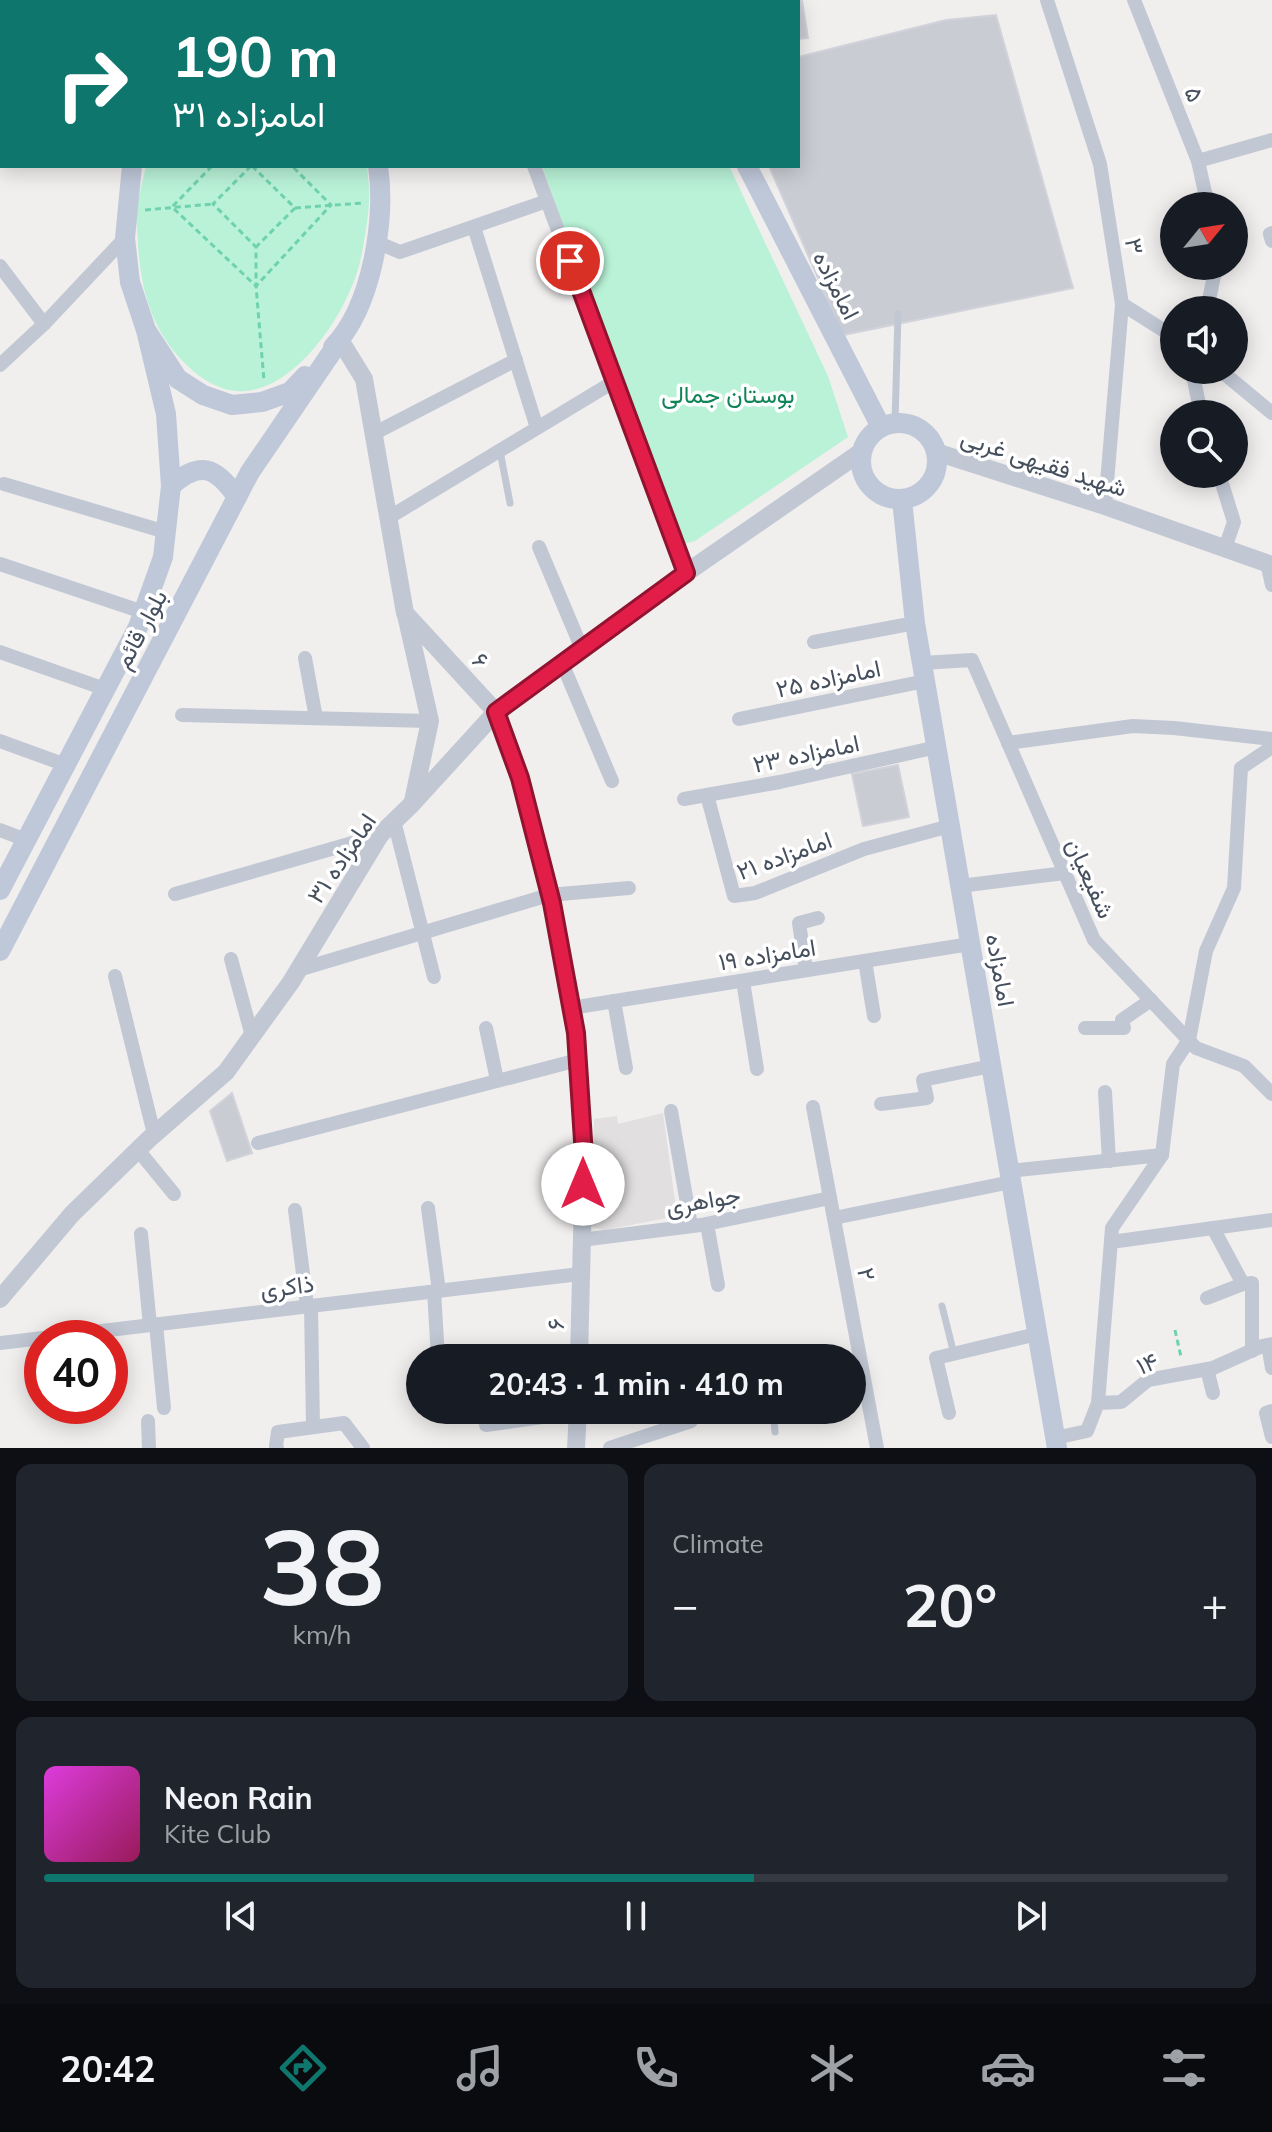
<!DOCTYPE html>
<meta charset="utf-8">
<style>
:root{--surface:#171b24;--page:#20242c;--text:#f1f3f6;--muted:#9ea1a6;--line:#363941;--accent:#0f766e}
body{margin:0;font-family:Mulish,Vazirmatn,sans-serif;background:var(--page);color:var(--text);height:100vh;display:flex;flex-direction:column;font-size:30px;white-space:nowrap}
*{box-sizing:border-box;margin:0}
p{font-size:26px;color:var(--muted)}
.icon{flex:none;width:44px;height:44px;fill:none;stroke:currentColor;stroke-width:2;stroke-linecap:round;stroke-linejoin:round}
.map{position:relative;height:1448px;overflow:hidden}
.sheet{display:flex;flex-direction:column;gap:16px;padding:16px;background:#0d0f14;flex:1}
.sheet>*{flex:none}
.top-card{position:absolute;left:0px;top:0px;width:800px;height:168px;box-shadow:0 4px 20px #0003;background:#0f766e;color:#fff;overflow:hidden}
.needle{width:52px;rotate:60deg}
.fabs{position:absolute;left:1160px;top:192px;display:grid;gap:16px}
.fabs a{display:grid;place-items:center;width:88px;height:88px;border-radius:50%;background:var(--surface);box-shadow:0 4px 20px #0003;font-size:40px}
.speed{position:absolute;left:24px;top:1320px;display:flex;gap:16px;font-size:40px;font-weight:700;text-align:center}
.speed>*{display:grid;place-content:center;width:104px;height:104px;border-radius:50%;background:var(--surface);box-shadow:0 4px 20px #0003;line-height:1}
.speed .limit{border:12px solid #d22;background:#fff;color:#111}
.pin{position:absolute;display:grid;place-items:center;width:68px;height:68px;color:#fff;margin:-34px;border:4px solid #fff;border-radius:50%;box-shadow:0 2px 8px #0007}
.me{position:absolute;width:88px;margin:-44px;rotate:0deg;stroke-linejoin:round;filter:drop-shadow(0 0 6px #0008)}
.turn{display:flex;align-items:center;gap:28px;height:168px;padding:0 40px;font-size:36px}
.turn .icon{width:104px;height:104px;stroke-width:2.5}
.turn b{display:block;font-size:56px;line-height:68px}
.big{font-size:60px;font-weight:700;line-height:1.1}
.sheet .widget{flex:1;display:flex;flex-direction:column;justify-content:center;gap:12px;min-width:0;padding:0 28px;border-radius:16px;background:var(--page)}
.sheet .dial{align-items:center;gap:0}
.dial b{font-size:104px;line-height:1}
.song{display:flex;align-items:center;gap:24px}
.cover{width:96px;height:96px;border-radius:12px;background:linear-gradient(135deg,hsl(300 70% 55%),hsl(330 70% 35%))}
.played{height:8px;border-radius:4px;background:linear-gradient(90deg,var(--accent) 60%,var(--line) 60%)}
.keys{display:flex;justify-content:space-around;direction:ltr}
.heat{display:flex;justify-content:space-between;align-items:center;font-size:44px;direction:ltr}
.sheet .tiles{flex:1;display:grid;gap:16px;grid-template-columns:1fr 1fr}
.widget:last-child{grid-column:span 2}
.trip{position:absolute;left:406px;top:1344px;width:460px;height:80px;border-radius:40px;background:var(--surface);box-shadow:0 4px 20px #0003;font-weight:700;line-height:80px;text-align:center}
.tabs{display:flex;height:128px;justify-content:space-around;align-items:center;background:#090b0e;color:var(--muted)}
.tabs .icon{width:56px;height:56px}
.tabs .on{color:var(--accent)}
.tabs b{font-size:36px;color:var(--text)}
.map>svg:first-child{display:block}
</style>
<div class="map">
<svg width="1272" height="1448" viewBox="0 0 1272 1448">
<rect width="100%" height="100%" fill="#f1eeee"/>
<path fill="#e2dfe0" d="M663,1113L677,1216L605,1230L591,1227L594,1119L617,1116L618,1124Z"/>
<g fill="#b9f2d7">
<path d="M146,166H367C368,178 370,190 369,202C368,221 364,244 360,262C348,311 299,387 245,391C225,393 205,382 191,369C153,335 141,293 138,244C138,232 135,219 137,208C139,194 143,180 146,166Z"/>
<path d="M542,166H729L828,376L848,437L695,541L679,545Z"/>
</g>
<g fill="#caccd4" stroke="#d2d3da" stroke-width="2">
<path d="M770,0H802L808,38L798,39V2H770Z"/>
<path d="M996,15L1073,288L843,335L769,166H798V57L946,20Z"/>
<path d="M898,765L909,817L863,826L852,774Z"/>
<path d="M232,1093L252,1153L227,1161L210,1111Z"/>
</g>
<g fill="none" stroke-linecap="round" stroke-linejoin="round">
<g stroke="#6fd2ae" stroke-width="3" stroke-dasharray="6 4" stroke-linecap="butt">
<path d="M212,166L172,207L256,286L331,205L292,166"/>
<path d="M251,166L213,204L256,247V286L264,381"/>
<path d="M252,166L295,208L256,247"/>
<path d="M295,208L363,203"/>
<path d="M145,210L213,204"/>
<path d="M1175,1330L1181,1357"/>
</g>
<g stroke="#c1c8d4" stroke-width="7">
<path d="M895,423L898,314"/>
<path d="M500,451L510,503"/>
<path d="M942,1306L954,1354"/>
<path d="M852,1398L867,1397"/>
<path d="M773,1410L775,1432"/>
</g>
<g stroke="#c1c8d4" stroke-width="14">
<path d="M397,0L398,2"/>
<path d="M1047,0L1100,164L1122,304L1105,506"/>
<path d="M1134,0L1198,161L1208,206"/>
<path d="M1198,161L1272,140"/>
<path d="M534,166L686,573"/>
<path d="M474,227L537,428"/>
<path d="M1272,233L1270,234L1272,241"/>
<path d="M376,242L400,252L547,201"/>
<path d="M0,266L44,324"/>
<path d="M1122,304L1174,337"/>
<path d="M1207,310L1216,266"/>
<path d="M0,365L44,324L125,238"/>
<path d="M1195,370L1194,380L1201,414"/>
<path d="M1220,370L1272,413"/>
<path d="M373,434L516,360"/>
<path d="M1219,474L1234,522L1225,548"/>
<path d="M4,484L166,532"/>
<path d="M388,518L615,381"/>
<path d="M539,547L582,649"/>
<path d="M1267,563L1272,585"/>
<path d="M0,564L143,612"/>
<path d="M814,642L915,623"/>
<path d="M0,652L105,689"/>
<path d="M305,658L316,718"/>
<path d="M562,663L612,781"/>
<path d="M922,663L972,660L1094,940L1196,1048L1244,1066L1272,1094"/>
<path d="M182,715L430,721"/>
<path d="M739,719L925,681"/>
<path d="M0,741L66,765"/>
<path d="M1008,743L1133,726L1174,728L1272,739"/>
<path d="M707,795L734,896L755,893L864,849L950,826"/>
<path d="M684,799L780,782L937,747"/>
<path d="M394,821L434,977"/>
<path d="M0,830L26,840"/>
<path d="M960,886L1065,873"/>
<path d="M175,894L380,835"/>
<path d="M231,959L252,1036"/>
<path d="M865,961L874,1016"/>
<path d="M298,970L549,895L629,888"/>
<path d="M806,970L799,923L818,918"/>
<path d="M115,976L154,1134"/>
<path d="M743,981L757,1069"/>
<path d="M614,1001L626,1068"/>
<path d="M571,1008L970,944"/>
<path d="M486,1028L497,1080"/>
<path d="M1085,1028H1124L1122,1020L1151,1000"/>
<path d="M1105,1092L1109,1161"/>
<path d="M881,1104L927,1098L923,1080L991,1066"/>
<path d="M813,1107L877,1448"/>
<path d="M671,1111L691,1226"/>
<path d="M258,1143L578,1060"/>
<path d="M138,1150L174,1194"/>
<path d="M1009,1171L1162,1155"/>
<path d="M428,1208L439,1291"/>
<path d="M295,1210L307,1306"/>
<path d="M834,1218L1011,1182"/>
<path d="M707,1224L718,1285"/>
<path d="M1213,1228L1243,1284L1252,1283V1351"/>
<path d="M141,1234L150,1325"/>
<path d="M581,1240L701,1225L830,1198"/>
<path d="M1111,1242L1272,1220"/>
<path d="M434,1291L438,1358"/>
<path d="M1207,1298L1243,1284"/>
<path d="M311,1306L313,1426"/>
<path d="M156,1324L164,1408"/>
<path d="M0,1343L580,1274"/>
<path d="M1268,1345L1272,1368"/>
<path d="M1207,1369L1213,1393"/>
<path d="M1098,1403L1112,1228L1162,1155L1173,1064L1189,1040L1206,951L1234,888L1241,768L1272,747"/>
<path d="M1272,1411L1266,1413L1272,1437"/>
<path d="M949,1413L936,1358L1037,1334"/>
<path d="M148,1421L149,1448"/>
<path d="M486,1425L578,1412"/>
<path d="M1055,1438L1087,1431L1098,1403L1121,1402L1148,1380L1213,1368L1262,1346L1272,1344"/>
<path d="M277,1448L276,1446L278,1432L344,1423L363,1448"/>
<path d="M610,1448L691,1421"/>
</g>
<g stroke="#c1c8d4" stroke-width="18">
<path d="M340,340L364,379L405,613L496,712L520,778L552,903L576,1033L584,1156L579,1358"/>
<path d="M936,452L1105,506L1272,565"/>
<path d="M406,615L430,721L413,801"/>
<path d="M0,1299L72,1214L149,1139L226,1072L291,982L380,835L412,804L496,712L686,573L861,452"/>
<path d="M576,1448L578,1410"/>
</g>
<g stroke="#bfc8d9" stroke-width="20">
<path d="M311,0L312,2"/>
<path d="M667,0L669,2"/>
<path d="M208,2L209,0"/>
<path d="M613,2L615,0"/>
<path d="M132,166L125,238L130,282L146,330L178,379L203,395L232,405L262,402L290,392L305,376"/>
<path d="M747,166L881,427"/>
<path d="M333,347C372,307 386,219 378,166"/>
<circle cx="899" cy="461" r="38"/>
<path d="M171,486C200,460 216,467 237,497"/>
<path d="M902,500L915,623L1057,1448"/>
<path d="M0,890L138,627L163,557L171,486L166,414L146,330"/>
<path d="M0,951L250,472L340,340"/>
</g>
</g>
<g fill="none" stroke-linecap="round" stroke-linejoin="round">
<defs>
<path id="route" d="M570,261L686,573L496,712L520,778L552,903L576,1033L584,1156L583,1184"/>
</defs>
<use href="#route" stroke="#92132f" stroke-width="20"/>
<use href="#route" stroke="#e11d48" stroke-width="14"/>
</g>
<g text-anchor="middle" dominant-baseline="central" stroke-width="7" stroke-linejoin="round" paint-order="stroke">
<g font-size="24" fill="#454f5d" stroke="#fff">
<text transform="translate(1195 94) rotate(68)">۵</text>
<text transform="translate(1135 246) rotate(81)">۳</text>
<text transform="translate(837 285) rotate(63)">امامزاده</text>
<text transform="translate(1044 462) rotate(18)">شهید فقیهی غربی</text>
<text transform="translate(140 629) rotate(-62)">بلوار قائم</text>
<text transform="translate(481 660) rotate(48)">۶</text>
<text transform="translate(828 678) rotate(-12)">امامزاده ۲۵</text>
<text transform="translate(806 753) rotate(-12)">امامزاده ۲۳</text>
<text transform="translate(784 855) rotate(-20)">امامزاده ۲۱</text>
<text transform="translate(341 858) rotate(-56)">امامزاده ۳۱</text>
<text transform="translate(1091 878) rotate(66)">شفیعیان</text>
<text transform="translate(767 954) rotate(-9)">امامزاده ۱۹</text>
<text transform="translate(1001 970) rotate(80)">امامزاده</text>
<text transform="translate(703 1200) rotate(-10)">جواهری</text>
<text transform="translate(867 1274) rotate(79)">۲</text>
<text transform="translate(287 1286) rotate(-7)">ذاکری</text>
<text transform="translate(555 1324) rotate(-89)">۶</text>
<text transform="translate(1147 1363) rotate(-22)">۱۴</text>
</g>
<g font-size="24" fill="#108459" stroke="#fff">
<text x="728" y="394">بوستان جمالی</text>
</g>
</g>
</svg>
<div class="fabs">
<a><svg class="needle" viewBox="-14 -14 28 28"><path d="M0-13l5 13h-10z" fill="#e53935"/><path d="M0 13l5-13h-10z" fill="#9ea1a6"/></svg></a>
<a><svg class="icon" aria-label="sound" viewBox="0 0 24 24"><path d="M4 9h4l5-4v14l-5-4H4zM17 9q2 3 0 6"/></svg></a>
<a><svg class="icon" aria-label="search" viewBox="0 0 24 24"><circle cx="10" cy="10" r="6"/><path d="M15 15l6 6"/></svg></a>
</div>
<div class="speed"><div class="limit">40</div></div>
<div class="pin" style="left:570px;top:261px;background:#d93025"><svg class="icon" aria-label="arrive" viewBox="0 0 24 24"><path d="M6 21V4h12l-3 4 3 4H6"/></svg></div>
<svg class="me" style="left:583px;top:1184px" viewBox="-20 -20 40 40"><circle r="19" fill="#fff"/><path d="M0-13L10 11 0 6-10 11z" fill="#e11d48"/></svg>
<div class="trip">20:43 · 1 min · 410 m</div>
<div class="top-card">
<div class="turn"><svg class="icon" aria-label="right" viewBox="0 0 24 24"><path d="M7 20v-9h11M14 6l5 5-5 5"/></svg><div><b>190 m</b>امامزاده ۳۱</div></div>
</div>
</div>
<section class="sheet">
<div class="tiles">
<div class="widget dial"><b>38</b><p>km/h</p></div>
<div class="widget"><p>Climate</p>
<div class="heat"><a>−</a><b class="big">20°</b><a>+</a></div>
</div>
<div class="widget">
<div class="song"><i class="cover"></i><div><b>Neon Rain</b><p>Kite Club</p></div></div>
<div class="played"></div>
<div class="keys"><svg class="icon" aria-label="previous" viewBox="0 0 24 24"><path d="M18 5L8 12l10 7zM5 5v14"/></svg><svg class="icon" aria-label="pause" viewBox="0 0 24 24"><path d="M8 5v14M16 5v14"/></svg><svg class="icon" aria-label="next" viewBox="0 0 24 24"><path d="M6 5l10 7-10 7zM19 5v14"/></svg></div>
</div>
</div>
</section>
<nav class="tabs">
<b>20:42</b>
<svg class="icon on" aria-label="directions" viewBox="0 0 24 24"><path d="M12 3l9 9-9 9-9-9zM9 14v-3h6M13 9l2 2-2 2"/></svg>
<svg class="icon" aria-label="music" viewBox="0 0 24 24"><path d="M9 18V5l10-2v13"/><circle cx="6" cy="18" r="3"/><circle cx="16" cy="16" r="3"/></svg>
<svg class="icon" aria-label="phone" viewBox="0 0 24 24"><path d="M5 4h4l2 5-3 2q2 4 5 5l2-3 5 2v4C11 20 4 13 5 4z"/></svg>
<svg class="icon" aria-label="climate" viewBox="0 0 24 24"><path d="M12 3v18M4 7l16 10M4 17L20 7"/></svg>
<svg class="icon" aria-label="car" viewBox="0 0 24 24"><path d="M5 17H2v-5l4-1 3-4h7l3 4 3 1v5h-3M9 17h6M6 11h13"/><circle cx="7" cy="17" r="2"/><circle cx="17" cy="17" r="2"/></svg>
<svg class="icon" aria-label="filters" viewBox="0 0 24 24"><path d="M4 7h16M4 17h16"/><circle cx="9" cy="7" r="2"/><circle cx="15" cy="17" r="2"/></svg>
</nav>
